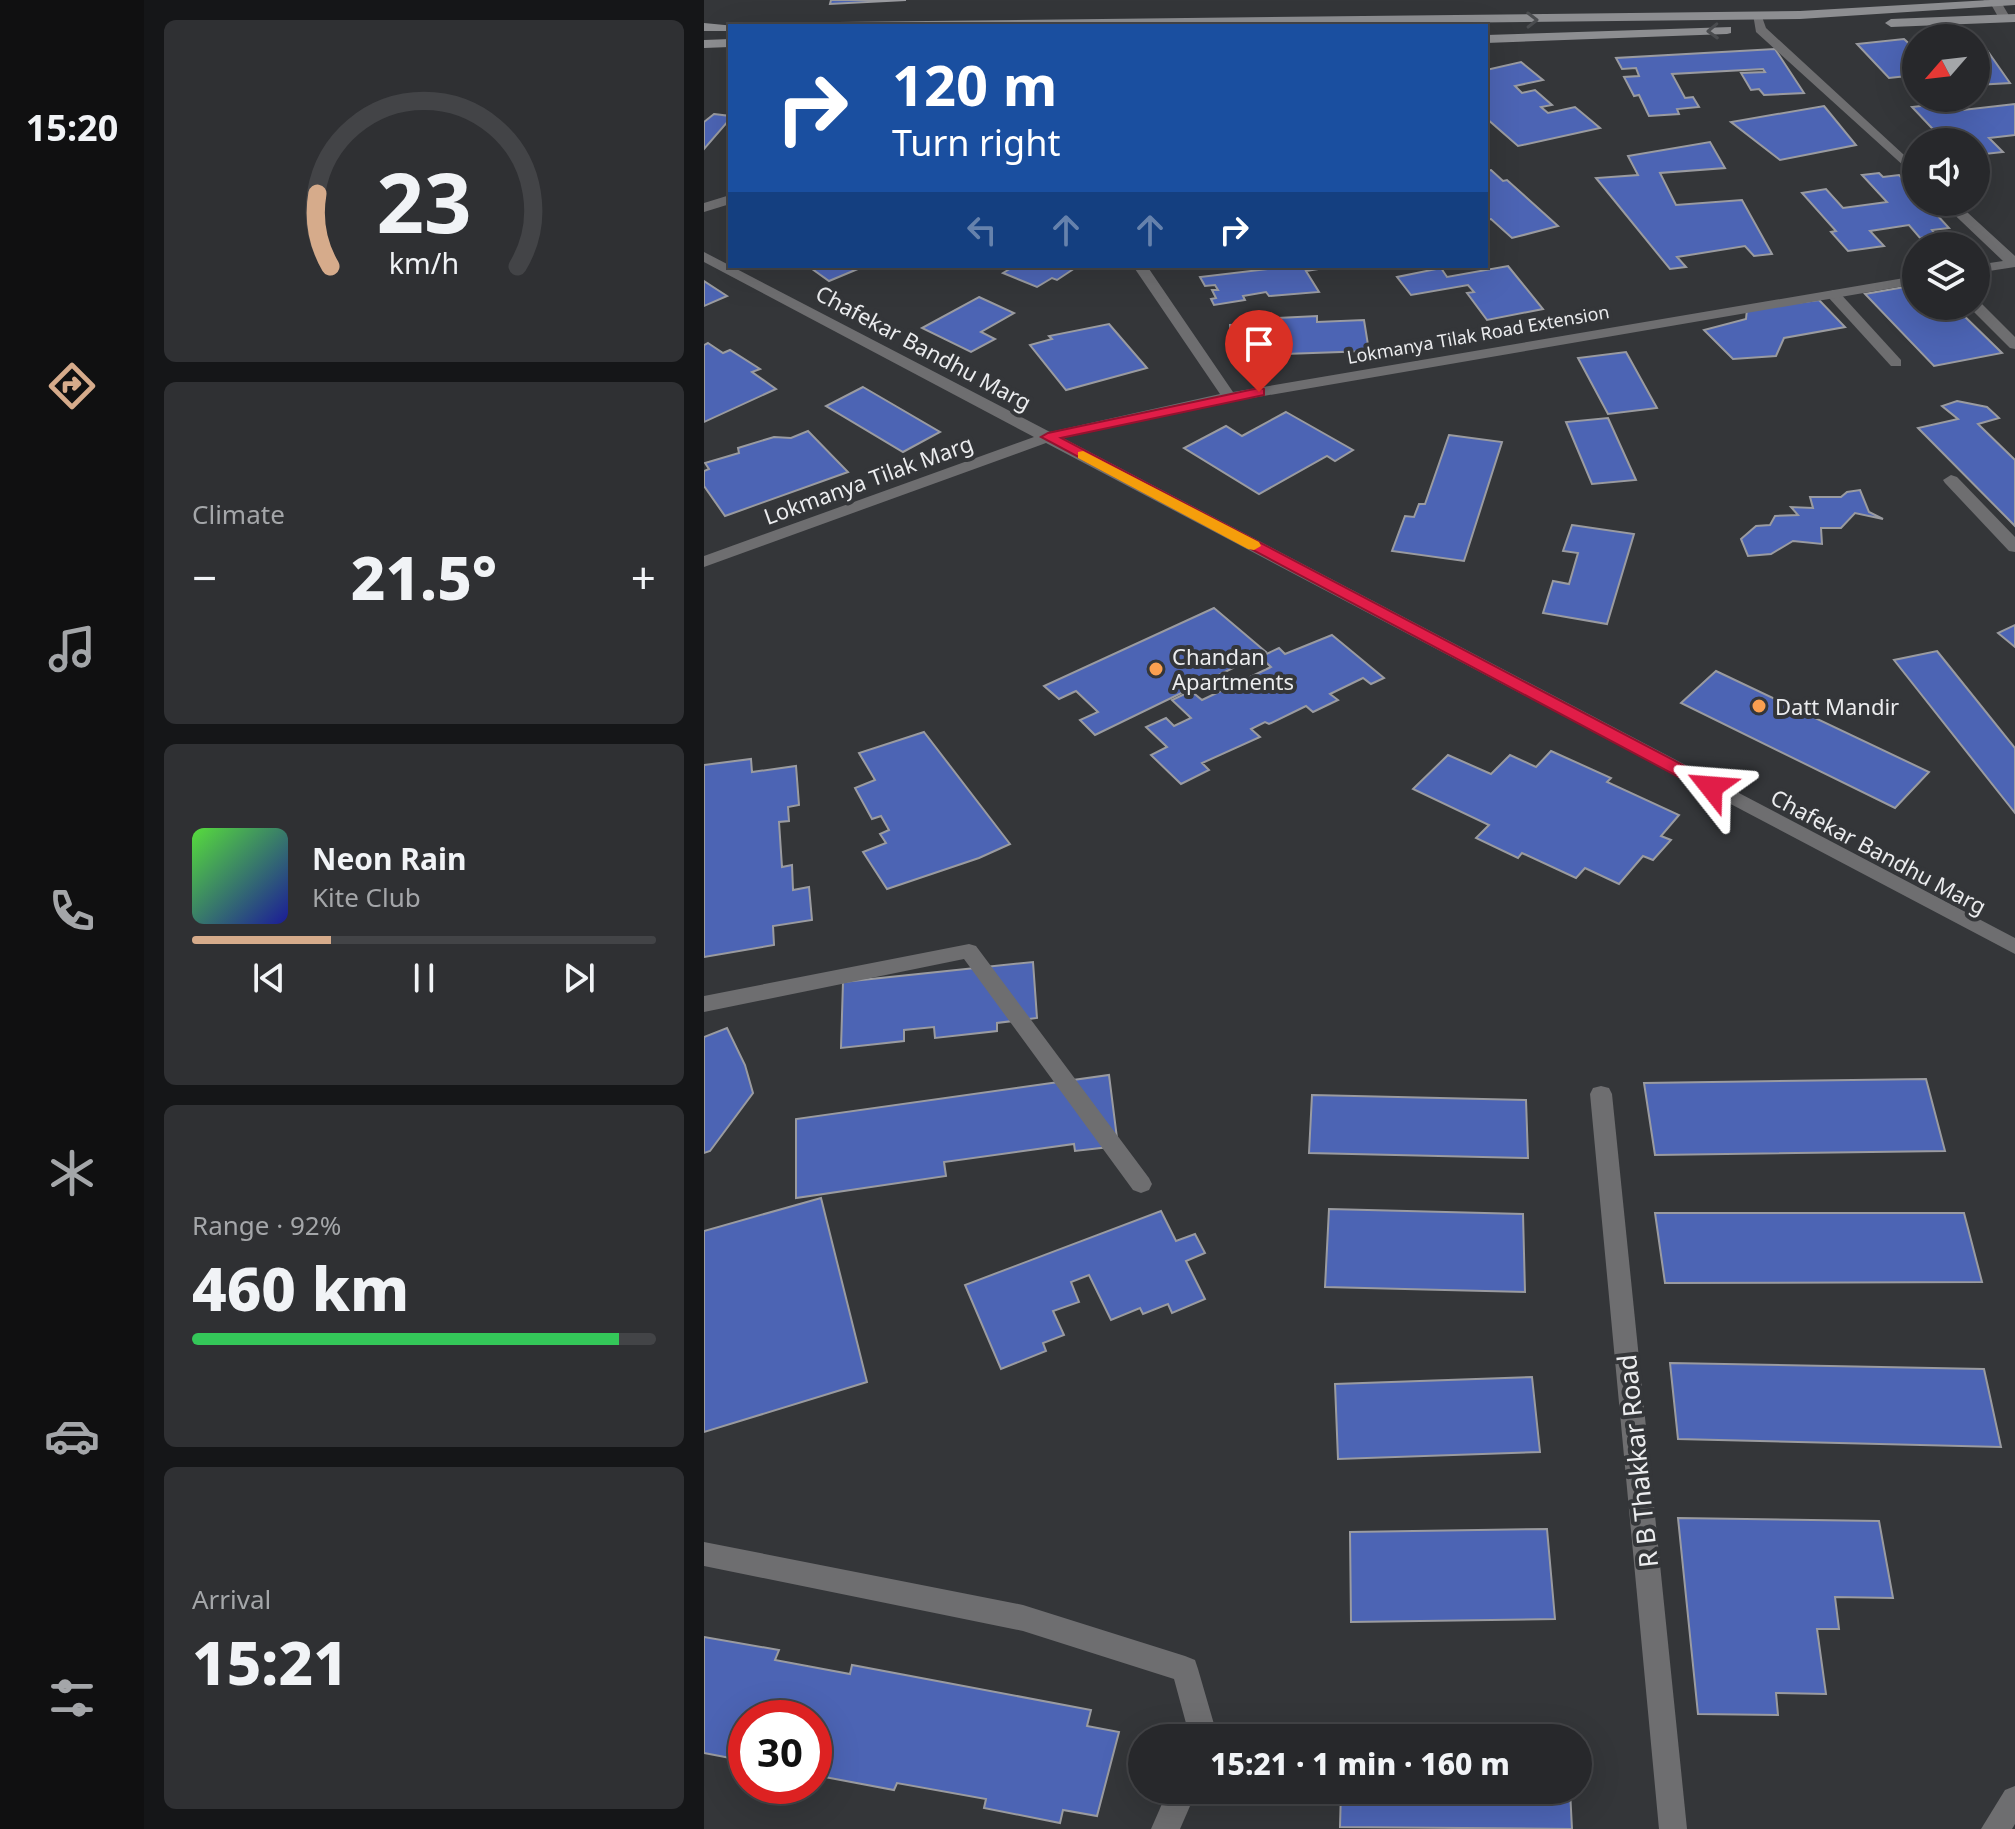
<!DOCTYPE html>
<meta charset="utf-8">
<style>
:root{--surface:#27282b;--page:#2f3033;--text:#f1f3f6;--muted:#a4a6a9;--line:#434447;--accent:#d6ab8b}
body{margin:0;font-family:"Noto Sans",sans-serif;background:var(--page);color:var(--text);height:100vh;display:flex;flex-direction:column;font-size:30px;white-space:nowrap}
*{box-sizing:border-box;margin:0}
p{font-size:26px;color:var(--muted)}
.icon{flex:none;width:44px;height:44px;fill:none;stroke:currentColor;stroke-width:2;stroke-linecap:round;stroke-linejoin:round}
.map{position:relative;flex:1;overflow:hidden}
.drawer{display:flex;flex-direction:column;gap:20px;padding:20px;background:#151618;width:560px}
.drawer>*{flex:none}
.hud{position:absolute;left:24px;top:24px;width:760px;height:244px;border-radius:0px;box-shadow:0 8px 32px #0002,0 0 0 2px var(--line);background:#1a4fa0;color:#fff;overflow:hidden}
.needle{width:52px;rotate:242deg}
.controls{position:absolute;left:1198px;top:24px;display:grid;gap:16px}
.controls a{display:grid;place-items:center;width:88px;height:88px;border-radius:50%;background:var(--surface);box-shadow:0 8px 32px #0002,0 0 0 2px var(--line);font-size:40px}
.speed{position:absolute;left:24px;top:1700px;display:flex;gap:16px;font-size:40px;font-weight:700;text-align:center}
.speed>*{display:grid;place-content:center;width:104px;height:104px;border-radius:50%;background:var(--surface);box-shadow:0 8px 32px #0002,0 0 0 2px var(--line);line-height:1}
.speed .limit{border:12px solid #d22;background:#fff;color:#111}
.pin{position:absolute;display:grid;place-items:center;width:68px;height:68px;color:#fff;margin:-82px -34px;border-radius:50% 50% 50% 0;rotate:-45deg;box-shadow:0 0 8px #0007}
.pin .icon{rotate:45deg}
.me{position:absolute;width:88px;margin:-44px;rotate:298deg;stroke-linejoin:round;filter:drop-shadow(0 0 6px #0008)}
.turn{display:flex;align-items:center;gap:28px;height:168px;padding:0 32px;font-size:36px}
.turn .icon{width:104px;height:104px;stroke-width:2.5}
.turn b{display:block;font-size:56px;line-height:68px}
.lanes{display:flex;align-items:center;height:76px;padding:0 32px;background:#0003;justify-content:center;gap:40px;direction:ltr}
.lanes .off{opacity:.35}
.big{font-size:60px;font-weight:800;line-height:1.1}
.drawer .tile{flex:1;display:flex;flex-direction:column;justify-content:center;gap:12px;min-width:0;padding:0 28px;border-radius:12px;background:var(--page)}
.drawer .dial{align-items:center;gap:0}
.dial svg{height:208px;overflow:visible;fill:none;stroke:var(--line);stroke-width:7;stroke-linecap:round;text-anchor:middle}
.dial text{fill:var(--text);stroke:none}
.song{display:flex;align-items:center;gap:24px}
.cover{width:96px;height:96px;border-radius:12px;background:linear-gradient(135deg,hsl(110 70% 55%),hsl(240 70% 35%))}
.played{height:8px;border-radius:4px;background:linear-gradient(90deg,var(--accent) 30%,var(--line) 30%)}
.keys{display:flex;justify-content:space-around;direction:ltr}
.heat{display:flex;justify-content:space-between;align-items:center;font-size:44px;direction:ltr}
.charge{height:12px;border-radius:6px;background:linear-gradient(90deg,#34c759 92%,var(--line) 0)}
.trip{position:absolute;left:424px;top:1724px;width:464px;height:80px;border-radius:40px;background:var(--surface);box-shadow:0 8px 32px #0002,0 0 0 2px var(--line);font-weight:800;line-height:80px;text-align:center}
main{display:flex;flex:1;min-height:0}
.menu{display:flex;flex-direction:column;width:144px;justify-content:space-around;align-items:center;background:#101011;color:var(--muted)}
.menu .icon{width:56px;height:56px}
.menu .current{color:var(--accent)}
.menu b{font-size:36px;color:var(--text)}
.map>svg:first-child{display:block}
</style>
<main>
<nav class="menu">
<b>15:20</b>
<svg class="icon current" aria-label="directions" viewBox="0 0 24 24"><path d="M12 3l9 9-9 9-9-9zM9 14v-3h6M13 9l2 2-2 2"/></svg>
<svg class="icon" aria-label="music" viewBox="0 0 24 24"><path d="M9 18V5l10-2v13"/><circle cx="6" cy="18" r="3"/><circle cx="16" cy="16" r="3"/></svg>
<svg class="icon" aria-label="phone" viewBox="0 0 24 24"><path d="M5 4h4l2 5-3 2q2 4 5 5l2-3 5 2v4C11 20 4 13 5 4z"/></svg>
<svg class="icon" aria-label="climate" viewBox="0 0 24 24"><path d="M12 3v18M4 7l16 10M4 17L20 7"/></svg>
<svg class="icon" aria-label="car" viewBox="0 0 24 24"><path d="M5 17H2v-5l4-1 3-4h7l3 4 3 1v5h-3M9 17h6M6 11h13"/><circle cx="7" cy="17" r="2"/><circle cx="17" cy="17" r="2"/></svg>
<svg class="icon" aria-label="filters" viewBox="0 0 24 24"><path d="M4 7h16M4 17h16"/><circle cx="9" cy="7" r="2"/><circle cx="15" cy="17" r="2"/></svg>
</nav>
<section class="drawer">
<div class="tile dial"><svg viewBox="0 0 100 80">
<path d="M14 69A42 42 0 1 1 86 69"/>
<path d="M14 69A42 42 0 0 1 9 41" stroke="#d6ab8b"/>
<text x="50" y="56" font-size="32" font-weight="700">23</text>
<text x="50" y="72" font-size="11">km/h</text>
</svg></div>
<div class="tile"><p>Climate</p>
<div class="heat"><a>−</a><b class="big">21.5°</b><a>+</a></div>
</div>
<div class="tile">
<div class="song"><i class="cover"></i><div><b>Neon Rain</b><p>Kite Club</p></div></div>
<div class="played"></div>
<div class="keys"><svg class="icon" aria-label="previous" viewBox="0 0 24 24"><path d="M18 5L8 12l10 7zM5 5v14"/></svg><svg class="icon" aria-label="pause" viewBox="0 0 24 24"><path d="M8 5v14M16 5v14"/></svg><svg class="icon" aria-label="next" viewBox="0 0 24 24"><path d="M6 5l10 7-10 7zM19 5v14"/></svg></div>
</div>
<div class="tile"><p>Range · 92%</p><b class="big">460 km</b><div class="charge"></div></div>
<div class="tile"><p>Arrival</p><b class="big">15:21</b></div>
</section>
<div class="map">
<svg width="1311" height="1829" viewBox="0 0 1311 1829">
<rect width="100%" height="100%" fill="#343639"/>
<g fill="#4c64b4" stroke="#9a9ba0" stroke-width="2">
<path d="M127,0H202L126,4Z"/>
<path d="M1200,39L1212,50V75L1185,78L1153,44Z"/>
<path d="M1272,43H1278L1306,83L1272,85Z"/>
<path d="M1071,49L1100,93L1060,95L1055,89L1047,90L1037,73L1061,72L1059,69L968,74L981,98L989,97L995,107L973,109L975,114L945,116L935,95L930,96L920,77L935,76L932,68L918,69L912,58Z"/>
<path d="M817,62L839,80L811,86L818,93L831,90L848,105L837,107L844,113L871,107L896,128L814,146L782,118V70Z"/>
<path d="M1244,103L1250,111L1311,104V135L1285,138L1299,152L1272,155V142H1241L1208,107Z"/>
<path d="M1120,106L1152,145L1076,160L1027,122Z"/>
<path d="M10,114L26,116V119L0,149V122Z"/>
<path d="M1006,142L1021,168L956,173L972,205L1038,200L1068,254L1050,256L1041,246L973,257L982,267L966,269L892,178L934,175L924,156Z"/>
<path d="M787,170L799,181L803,180L854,226L808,238L787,219L782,220V171Z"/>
<path d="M1175,173L1179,177L1195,175L1212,193V202H1221L1245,228L1228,230L1232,235L1216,238L1205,225L1166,231L1180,246L1144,251L1127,232L1132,231L1098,193L1122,189L1139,208L1183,202L1158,175Z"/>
<path d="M104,266H161L125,281Z"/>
<path d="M305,266H374L353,280L348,278L333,287L299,273L309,267Z"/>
<path d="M589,266H633L602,271L615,292L565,296L562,292L539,296L541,300L510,305L507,299L512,298L508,290H514L511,285L501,286L496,277Z"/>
<path d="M804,266L839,309L783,320L763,293L770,292L764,285L707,295L693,277L737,268L743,277Z"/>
<path d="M0,281L23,296L0,306Z"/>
<path d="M1212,285V306H1250L1298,353L1230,366L1161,294Z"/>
<path d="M275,297L310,313L277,332L291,339L267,352L218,328Z"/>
<path d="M1115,300L1141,327L1080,338L1072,356L1029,359L1000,330L1042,319L1043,309Z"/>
<path d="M613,316V322L660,320L665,351L528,356L526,325L575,323L574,318Z"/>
<path d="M405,324L443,368L362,390L326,345L348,339L345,336Z"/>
<path d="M4,343L19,353L26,350L56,369L48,372L72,389L0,422V345Z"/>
<path d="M922,352L953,408L904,414L874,358Z"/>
<path d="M159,387L236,432L199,452L122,406Z"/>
<path d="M1253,401L1283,407L1295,418L1274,424L1311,460V526L1214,428L1254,419L1238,406Z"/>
<path d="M582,412L649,450L631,461L623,456L555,494L480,448L522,426L538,436Z"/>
<path d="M904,418L932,480L888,484L862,422Z"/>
<path d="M104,431L144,472L21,516L0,486V471L5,469L1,463L35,453L34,448L70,437L87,438Z"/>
<path d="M745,435L798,442L760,561L688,551L701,516L710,517L715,504H721Z"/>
<path d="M1156,490L1165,512L1179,519L1151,513L1137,528H1117L1118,544L1089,541L1067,554L1044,556L1037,539L1052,526L1066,525L1071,516L1094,515L1087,507L1109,508L1106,497H1137L1143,492Z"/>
<path d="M868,525L930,534L903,624L839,613L849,581L865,584L874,553L859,551Z"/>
<path d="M510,608L562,652L391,735L376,720L394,712L372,691L355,699L340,686Z"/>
<path d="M1311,625V647L1294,633Z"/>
<path d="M628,635L680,678L667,684L659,678L626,694L634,700L609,712L602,706L565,724L561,722L547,729L556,737L498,763L505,770L477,784L447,755L463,747L442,727L462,718L470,726L487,718L468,700L487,691L498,700L567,667L556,657L575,648L581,654Z"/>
<path d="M1233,651L1311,748V813L1190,660Z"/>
<path d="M1012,671L1225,772L1191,808L977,703Z"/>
<path d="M220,732L306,844L275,858L183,889L159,852L182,843L176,834L185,830L177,816L168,819L151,788L171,780L155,753Z"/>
<path d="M847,751L907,778L903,782L975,815L957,836L967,840L949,860L939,856L915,884L881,868L872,878L818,853L814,858L772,838L785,825L709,789L744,755L787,774L806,755L832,767Z"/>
<path d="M47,759L48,772L92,766L95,805L84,807L85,821L75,822L78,867L88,865L89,890L105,887L108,920L69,926L70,945L0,957V765Z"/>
<path d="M329,962L333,1018L293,1023V1031L231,1038L230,1027L200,1030V1041L137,1048L139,982Z"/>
<path d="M23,1028L41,1065L49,1093L6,1151L0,1153V1037Z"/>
<path d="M405,1075L414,1146L371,1151L370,1144L240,1162L242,1176L92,1198V1119Z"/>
<path d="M1222,1079L1241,1151L951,1155L940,1083Z"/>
<path d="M608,1095L822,1100L824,1158L605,1153Z"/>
<path d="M117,1198L163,1382L0,1432V1231Z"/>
<path d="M625,1209L819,1214L821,1292L621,1287Z"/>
<path d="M457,1211L472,1241L491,1234L501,1253L482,1261L501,1299L468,1313L464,1304L439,1314L436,1308L407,1320L385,1275L367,1282L375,1302L349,1311L360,1335L339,1343L342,1351L297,1369L261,1285Z"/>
<path d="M951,1213H1260L1278,1282L961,1283Z"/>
<path d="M966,1363L1280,1369L1297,1447L974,1439Z"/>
<path d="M828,1377L836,1452L634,1459L631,1384Z"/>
<path d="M974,1518L1175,1521L1189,1598L1131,1597L1135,1629H1113L1122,1694L1072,1693L1074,1715L994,1714Z"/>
<path d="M843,1529L851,1619L647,1622L646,1532Z"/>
<path d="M0,1637L75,1650L71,1660L146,1674L148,1665L387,1710L383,1726L415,1732L393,1816L359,1810L356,1823L280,1808L282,1799L193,1783L190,1790L110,1775L113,1764H110V1718H42V1761L0,1753Z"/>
<path d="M638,1734L863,1737V1738H638Z"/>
<path d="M637,1790H866L868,1829L636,1827Z"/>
</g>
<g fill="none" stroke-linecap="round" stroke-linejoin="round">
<g fill="#6e6e70" fill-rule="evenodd">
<path d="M1129,290L1134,291L1197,360V366H1187L1124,297L1122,294Z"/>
<path d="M1272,302L1277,303L1311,337V349L1306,348L1267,309L1265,306H1272Z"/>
<path d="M1247,475L1253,477L1311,537V552L1305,551L1241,483L1239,480Z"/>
</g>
<g fill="#6e6e70" fill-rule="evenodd">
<path d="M1279,0L1297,2L1307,19L1305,22H1297L1288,6Z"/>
<path d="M1049,14H1057L1062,28L1212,166V177L1052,32Z"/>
<path d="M26,195V204L0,212V203Z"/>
<path d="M1237,202H1252L1311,256V267L1272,273V265L1299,261Z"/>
<path d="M0,252L346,432L516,394L429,266H443L529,392L1212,276V284L525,402L359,438L1311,938V954L342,443L0,567V556L330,437L0,262Z"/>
<path d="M265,944L272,946L445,1178L448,1184L445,1190L437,1193L429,1190L260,959L0,1012V996Z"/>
<path d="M897,1086L905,1088L908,1094L983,1829H955L886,1094L889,1088Z"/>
<path d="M0,1542L319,1605L481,1656L491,1660L494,1669L514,1738H486L470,1679L319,1631L0,1566Z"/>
<path d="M1311,1786V1824L1308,1829H1277L1301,1790Z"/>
<path d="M464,1790H493L476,1829H447Z"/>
</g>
<g fill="#8d8e91" fill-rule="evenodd">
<path d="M1286,0H1311V5L1096,19L445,26H128L134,22L1096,11Z"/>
<path d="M1311,14V22L1187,27L1181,23L1187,19Z"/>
<path d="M0,23L31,26H26V31H0Z"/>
<path d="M1027,27V33L1023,34L782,43V35Z"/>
<path d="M26,39V47L0,48V40Z"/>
</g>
</g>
<defs><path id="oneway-chevron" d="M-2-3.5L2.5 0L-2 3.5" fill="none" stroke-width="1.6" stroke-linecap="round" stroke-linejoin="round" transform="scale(2)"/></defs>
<g stroke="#4a4c4f">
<use href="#oneway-chevron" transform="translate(828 20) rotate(-1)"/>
<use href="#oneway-chevron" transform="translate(1009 31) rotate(178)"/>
</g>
<path fill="#e11d48" stroke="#92132f" stroke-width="2" d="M555,388L560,389V395L357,438L1013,783L1016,787L1013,791H1001L337,437L344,433Z"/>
<path fill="#f59e0b" d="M379,451L555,542L557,546L550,550L544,549L374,458V452Z"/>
<g fill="#fa9f50" stroke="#343639" stroke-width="3">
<circle cx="452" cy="669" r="8"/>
<circle cx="1055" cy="706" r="8"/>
</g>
<g text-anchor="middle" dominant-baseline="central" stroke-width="8" stroke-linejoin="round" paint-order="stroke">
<g font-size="18" fill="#ebecee" stroke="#343639">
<text transform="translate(774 334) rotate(-10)">Lokmanya Tilak Road Extension</text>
</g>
<g font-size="22" fill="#ebecee" stroke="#343639">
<text transform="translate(220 347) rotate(28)">Chafekar Bandhu Marg</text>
<text transform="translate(164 479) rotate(-20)">Lokmanya Tilak Marg</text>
<text transform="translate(1175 851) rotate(28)">Chafekar Bandhu Marg</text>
</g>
<g font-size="22" fill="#ebecee" stroke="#343639" text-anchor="start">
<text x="468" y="656">Chandan<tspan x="468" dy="25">Apartments</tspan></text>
<text x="1071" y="706">Datt Mandir</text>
</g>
<g font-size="26" fill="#ebecee" stroke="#343639">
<text transform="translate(933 1461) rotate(-96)">R B Thakkar Road</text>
</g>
</g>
</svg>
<div class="controls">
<a><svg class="needle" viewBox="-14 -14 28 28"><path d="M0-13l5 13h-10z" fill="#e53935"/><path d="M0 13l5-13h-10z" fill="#a4a6a9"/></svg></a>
<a><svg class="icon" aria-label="sound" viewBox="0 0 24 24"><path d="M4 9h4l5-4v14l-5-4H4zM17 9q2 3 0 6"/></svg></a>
<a><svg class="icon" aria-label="layers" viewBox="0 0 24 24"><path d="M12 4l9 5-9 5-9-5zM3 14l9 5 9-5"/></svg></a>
</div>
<div class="speed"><div class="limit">30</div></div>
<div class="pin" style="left:555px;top:392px;background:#d93025"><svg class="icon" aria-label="arrive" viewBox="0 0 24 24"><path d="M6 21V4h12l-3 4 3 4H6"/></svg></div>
<svg class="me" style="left:1007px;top:787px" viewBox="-20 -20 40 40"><path d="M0-17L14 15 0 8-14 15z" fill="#e11d48" stroke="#fff" stroke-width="4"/></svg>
<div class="trip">15:21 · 1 min · 160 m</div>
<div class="hud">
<div class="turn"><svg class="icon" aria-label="right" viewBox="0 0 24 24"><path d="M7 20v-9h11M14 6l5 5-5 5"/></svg><div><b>120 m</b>Turn right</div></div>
<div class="lanes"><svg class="icon off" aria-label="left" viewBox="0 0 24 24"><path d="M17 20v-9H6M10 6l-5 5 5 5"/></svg><svg class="icon off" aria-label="ahead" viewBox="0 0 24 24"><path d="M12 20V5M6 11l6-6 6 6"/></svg><svg class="icon off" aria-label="ahead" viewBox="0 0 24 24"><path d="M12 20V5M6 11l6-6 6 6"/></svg><svg class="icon" aria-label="right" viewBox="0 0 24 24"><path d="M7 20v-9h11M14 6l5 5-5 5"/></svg></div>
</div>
</div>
</main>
